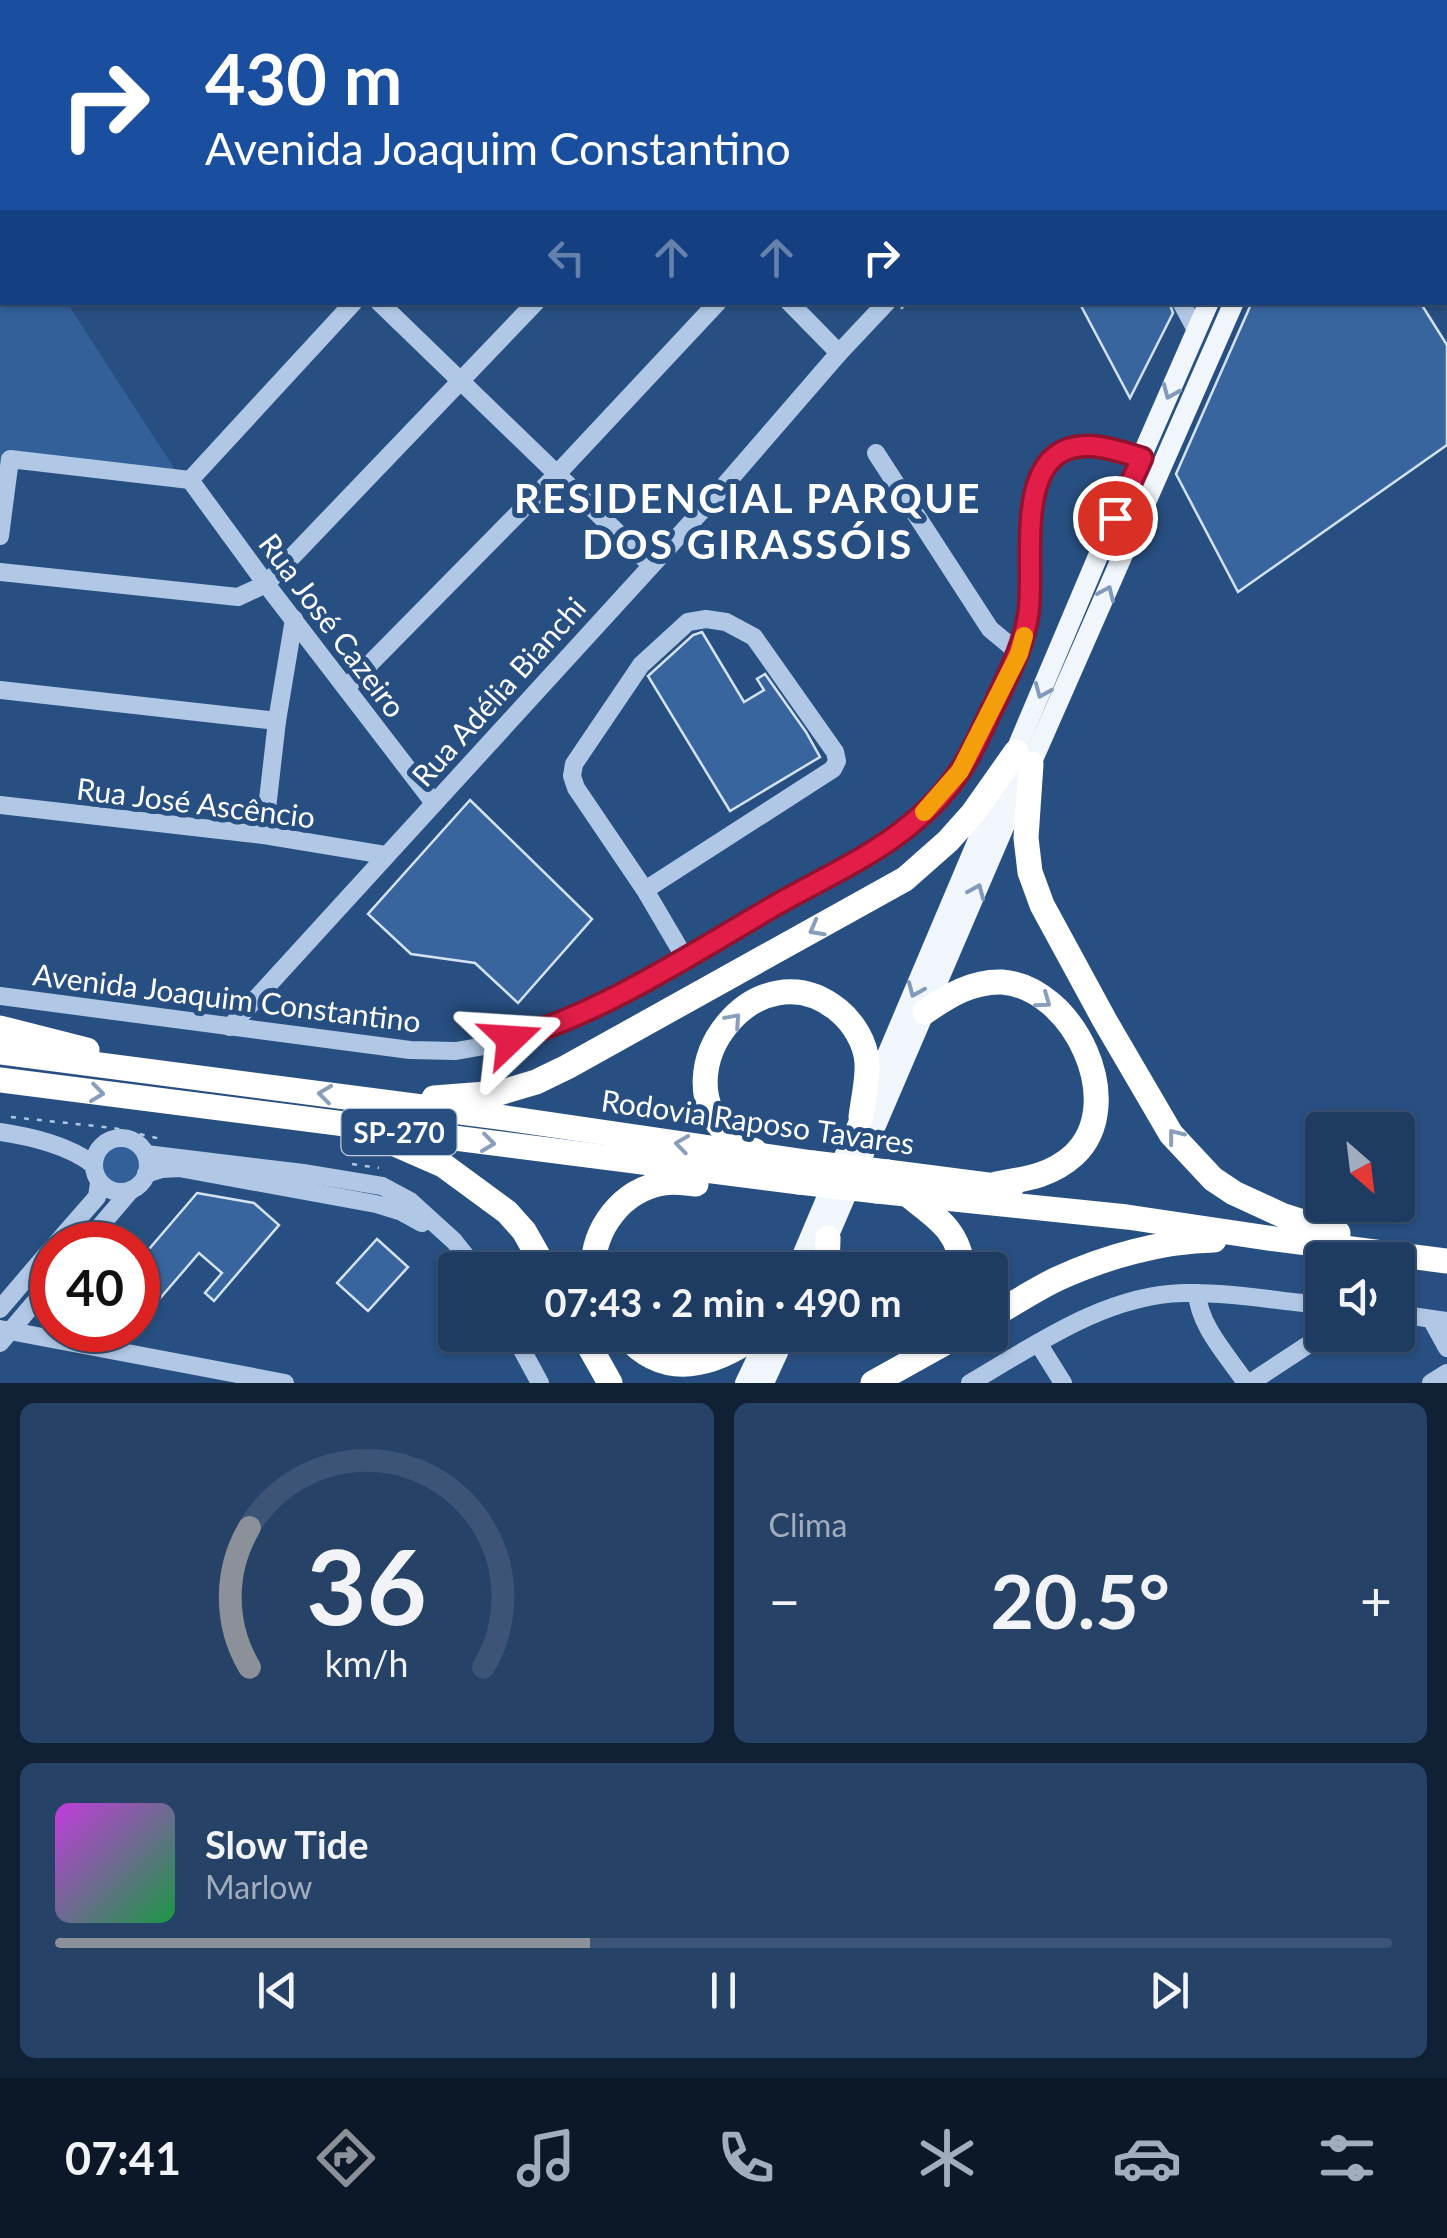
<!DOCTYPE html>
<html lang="pt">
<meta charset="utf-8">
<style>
:root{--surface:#1e3b61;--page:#264267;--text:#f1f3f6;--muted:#a1adbd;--line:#3c5576;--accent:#8c9099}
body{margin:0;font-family:Lato,sans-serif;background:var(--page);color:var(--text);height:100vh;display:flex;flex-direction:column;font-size:38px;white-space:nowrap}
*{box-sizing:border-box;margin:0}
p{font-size:32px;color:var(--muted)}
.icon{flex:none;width:55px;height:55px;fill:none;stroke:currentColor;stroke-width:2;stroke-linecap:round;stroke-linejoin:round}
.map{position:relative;height:1383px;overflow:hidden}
.panel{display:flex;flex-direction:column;gap:20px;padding:20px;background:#102035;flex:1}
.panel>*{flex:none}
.hud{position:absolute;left:0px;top:0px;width:1448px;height:305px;box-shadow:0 2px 8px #0004,0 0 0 2px var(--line);background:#1a4fa0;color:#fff;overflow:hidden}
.needle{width:65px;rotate:152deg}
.controls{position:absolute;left:1305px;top:1112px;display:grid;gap:20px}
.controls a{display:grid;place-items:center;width:110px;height:110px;border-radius:10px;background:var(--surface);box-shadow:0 2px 8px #0004,0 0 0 2px var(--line);font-size:50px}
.speed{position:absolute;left:30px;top:1222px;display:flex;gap:20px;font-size:50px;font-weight:700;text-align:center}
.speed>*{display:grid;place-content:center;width:130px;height:130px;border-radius:50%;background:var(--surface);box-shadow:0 2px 8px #0004,0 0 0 2px var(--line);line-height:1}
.speed .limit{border:15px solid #d22;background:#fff;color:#111}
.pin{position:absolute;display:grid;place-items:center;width:85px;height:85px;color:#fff;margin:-42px;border:5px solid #fff;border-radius:50%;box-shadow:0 2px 10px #0007}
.me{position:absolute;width:110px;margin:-55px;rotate:70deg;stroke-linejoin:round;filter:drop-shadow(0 0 8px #0008)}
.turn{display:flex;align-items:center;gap:35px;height:210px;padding:0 40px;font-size:45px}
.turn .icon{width:130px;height:130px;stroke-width:2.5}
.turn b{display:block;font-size:70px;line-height:85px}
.lanes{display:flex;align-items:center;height:95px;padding:0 40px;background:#0003;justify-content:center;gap:50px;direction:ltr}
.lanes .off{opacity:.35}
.big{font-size:75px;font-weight:700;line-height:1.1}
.panel .tile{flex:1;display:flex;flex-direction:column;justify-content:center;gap:15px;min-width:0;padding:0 35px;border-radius:15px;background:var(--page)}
.panel .dial{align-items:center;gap:0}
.dial svg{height:260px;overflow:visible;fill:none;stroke:var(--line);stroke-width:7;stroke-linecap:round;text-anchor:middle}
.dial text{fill:var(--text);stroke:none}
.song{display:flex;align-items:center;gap:30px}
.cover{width:120px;height:120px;border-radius:15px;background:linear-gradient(135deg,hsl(290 70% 55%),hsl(140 70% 35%))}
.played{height:10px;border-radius:5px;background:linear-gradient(90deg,var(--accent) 40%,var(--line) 40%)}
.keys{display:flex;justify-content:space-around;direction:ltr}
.heat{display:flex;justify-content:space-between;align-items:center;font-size:55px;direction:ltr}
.panel .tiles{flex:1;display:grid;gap:20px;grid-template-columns:1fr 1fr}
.tile:last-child{grid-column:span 2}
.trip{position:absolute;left:438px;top:1252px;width:570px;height:100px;border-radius:10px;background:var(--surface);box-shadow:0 2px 8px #0004,0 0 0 2px var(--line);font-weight:700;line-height:100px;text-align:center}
.menu{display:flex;height:160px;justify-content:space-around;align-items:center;background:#0c1827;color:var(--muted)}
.menu .icon{width:70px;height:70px}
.menu .on{color:var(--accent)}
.menu b{font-size:45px;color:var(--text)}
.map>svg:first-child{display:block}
</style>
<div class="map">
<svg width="1447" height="1383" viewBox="0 0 1447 1383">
<rect width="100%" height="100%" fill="#284f81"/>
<g fill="#326099">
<path d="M0,201L2,205V302L67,303L176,471L4,451L0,473Z"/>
<circle cx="120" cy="1164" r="20"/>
</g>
<g fill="#38659e" stroke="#d3e2f5" stroke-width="2.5">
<path d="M1079,302H1169L1173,313L1130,398Z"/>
<path d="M1252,302H1420L1447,345V445L1238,592L1176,474Z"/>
<path d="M702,632L744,702L764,690L757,679L765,674L806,732L820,757L730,811L648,676L693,635Z"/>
<path d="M470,800L592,919L518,1003L475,963L411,954L368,914Z"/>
<path d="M197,1193L254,1203L279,1225L214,1301L205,1293L222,1273L199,1253L138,1324V1262Z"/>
<path d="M377,1239L408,1267L368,1311L337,1283Z"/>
</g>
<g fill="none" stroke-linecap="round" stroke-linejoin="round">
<g stroke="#b0c8e6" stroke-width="2.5" stroke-dasharray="5 8" stroke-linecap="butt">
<path d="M901,309L907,302"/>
<path d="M11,1117L114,1128L161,1139"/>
<path d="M352,1164L379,1168"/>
</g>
<g stroke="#b0c8e6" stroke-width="18">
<path d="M88,0L109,2"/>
<path d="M138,0L140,2"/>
<path d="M1297,0L1298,2"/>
<path d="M375,2V0"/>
<path d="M506,2V0"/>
<path d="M636,2V0"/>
<path d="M768,2L769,0"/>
<path d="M901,2V0"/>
<path d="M943,2L945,0"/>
<path d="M1105,2L1107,0"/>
<path d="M1167,2L1170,0"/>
<path d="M379,302L651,565"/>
<path d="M789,302L839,353"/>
<path d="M1181,302L1196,330"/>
<path d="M876,453L990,629L1019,653"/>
<path d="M190,480L266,584L434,803"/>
<path d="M190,480L354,302"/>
<path d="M0,536L10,459L190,480"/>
<path d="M0,572L238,597L266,584L536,302"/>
<path d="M346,688L558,473L718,302"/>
<path d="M0,690L277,721"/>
<path d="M0,805L264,835L385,855"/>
<path d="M264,835L277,721L294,619"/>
<path d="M645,890L833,769L837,761L835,752L754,637L726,622L706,619L688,622L641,665L574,764L572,776L576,788L645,890L685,958"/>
<path d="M0,996L410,1050L456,1051L490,1045L532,1033L584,1012L685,958L865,854L913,824L960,771L1019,653L1028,618L1031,593V519L1033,497L1040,474L1055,456L1073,447L1089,446L1142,458"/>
<path d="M230,1027L717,494L839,353L887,302"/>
<path d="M0,1132C32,1137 68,1145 94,1165"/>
<circle cx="121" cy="1165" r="27"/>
<path d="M146,1154L303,1173L382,1186L410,1201L454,1241L477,1270"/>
<path d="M146,1174L162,1169L179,1168L376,1204L402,1212L422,1223"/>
<path d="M55,1245L97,1197L99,1183"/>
<path d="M84,1245L131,1190"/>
<path d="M1197,1293C1199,1326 1228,1356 1246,1383"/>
<path d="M0,1309L52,1248"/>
<path d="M1398,1314L1447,1321"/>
<path d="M1431,1319L1447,1348"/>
<path d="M0,1329L285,1383"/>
<path d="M514,1335L540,1383"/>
<path d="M0,1343L52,1282"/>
<path d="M1038,1343L1063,1383"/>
<path d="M970,1383C1035,1345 1105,1295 1183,1293C1230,1292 1276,1301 1322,1305"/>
<path d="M1250,1383L1323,1335"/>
<path d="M1431,1383L1447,1373"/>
</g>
<g stroke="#f1f6fd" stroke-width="20">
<path d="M1341,2L1342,0"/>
<path d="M1364,2L1366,0"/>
<path d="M796,1270L1101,549L1209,302"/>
<path d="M814,1270L1031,764L1234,302"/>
<path d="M745,1383L768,1335"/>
<path d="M764,1383L786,1335"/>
</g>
<g stroke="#fff" stroke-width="25">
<path d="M1031,764L1026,838L1030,872L1042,905L1105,1021L1171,1134L1213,1179L1234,1193L1284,1216L1338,1233"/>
<path d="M925,1012C948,996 972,981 1002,982C1073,987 1129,1103 1074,1155C1051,1176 1025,1179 996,1184"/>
<path d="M0,1028L87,1050"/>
<path d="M0,1052L499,1117L813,1163"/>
<path d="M0,1080L799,1182"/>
<path d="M434,1098L499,1093L536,1082L567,1067L905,879L948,841L973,813L1016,752"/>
<path d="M379,1137L443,1165L507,1212L524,1231L546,1270"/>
<path d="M755,1151C746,1146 735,1142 728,1135C660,1070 758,945 838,1010C853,1022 866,1043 867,1063C868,1080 863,1100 861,1117"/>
<path d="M887,1172L1011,1188"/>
<path d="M877,1191L1127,1217L1275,1239L1447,1261"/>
<path d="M908,1195C937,1218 959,1230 963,1270"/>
<path d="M593,1270C593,1229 621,1190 664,1183C674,1181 685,1183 696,1184"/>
<path d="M827,1270L828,1238"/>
<path d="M990,1317C1012,1305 1034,1290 1057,1279C1105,1257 1161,1241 1214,1240"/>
<path d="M583,1335L610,1383"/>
<path d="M625,1335C665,1381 714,1366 757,1335"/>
<path d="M873,1383L959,1335"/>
</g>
<g stroke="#fff" stroke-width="25">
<path d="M813,1163L887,1172"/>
<path d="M799,1182L877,1191"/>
</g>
</g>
<defs><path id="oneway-chevron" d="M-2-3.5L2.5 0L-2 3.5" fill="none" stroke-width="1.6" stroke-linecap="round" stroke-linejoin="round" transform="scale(2.5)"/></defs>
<g stroke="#829ab9">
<use href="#oneway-chevron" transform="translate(1170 392) rotate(113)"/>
<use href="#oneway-chevron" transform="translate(1107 593) rotate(-66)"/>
<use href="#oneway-chevron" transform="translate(1042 691) rotate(113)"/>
<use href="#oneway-chevron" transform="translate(977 891) rotate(-67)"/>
<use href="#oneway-chevron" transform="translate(915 990) rotate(113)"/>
</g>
<g stroke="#899eba">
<use href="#oneway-chevron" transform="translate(816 929) rotate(151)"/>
<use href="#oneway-chevron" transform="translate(1044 1001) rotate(36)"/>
<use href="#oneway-chevron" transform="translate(734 1020) rotate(-48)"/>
<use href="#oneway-chevron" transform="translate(97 1093) rotate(7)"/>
<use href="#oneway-chevron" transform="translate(325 1094) rotate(-173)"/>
<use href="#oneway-chevron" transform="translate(1175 1136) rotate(-128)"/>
<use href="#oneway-chevron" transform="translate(488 1143) rotate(7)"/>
<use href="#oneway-chevron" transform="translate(682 1144) rotate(-172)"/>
</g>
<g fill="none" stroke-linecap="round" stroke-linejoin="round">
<defs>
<path id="route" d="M511,1039C604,1013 698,950 781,902C824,878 873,856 911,824C930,809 949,788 962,768C975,747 985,723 996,701C1009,673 1023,647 1028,616C1037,567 1008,442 1091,446C1108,447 1126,453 1142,458L1115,518"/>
</defs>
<use href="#route" stroke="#92132f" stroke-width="25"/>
<use href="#route" stroke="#e11d48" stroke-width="18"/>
<path stroke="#f59e0b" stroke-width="18" d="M924,812L960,771L1019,654L1024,636"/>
</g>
<g text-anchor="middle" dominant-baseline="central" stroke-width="10" stroke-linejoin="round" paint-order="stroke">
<rect fill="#284f81" stroke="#becad9" stroke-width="2.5" x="341.5" y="1109" width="115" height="46" rx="8"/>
<g font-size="28" font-weight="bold" fill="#fff">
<text x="399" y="1132">SP-270</text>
</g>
<g font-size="30" fill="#fff" stroke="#284f81">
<text transform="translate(333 625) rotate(53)">Rua José Cazeiro</text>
<text transform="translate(498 691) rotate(-48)">Rua Adélia Bianchi</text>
<text transform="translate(196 802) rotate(7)">Rua José Ascêncio</text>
<text transform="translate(227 997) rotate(7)">Avenida Joaquim Constantino</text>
<text transform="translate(758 1121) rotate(8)">Rodovia Raposo Tavares</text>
</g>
<g font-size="40" font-weight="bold" letter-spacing="2.5" fill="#fff" stroke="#284f81">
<text x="748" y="498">RESIDENCIAL PARQUE<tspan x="748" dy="46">DOS GIRASSÓIS</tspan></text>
</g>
</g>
</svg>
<div class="controls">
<a><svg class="needle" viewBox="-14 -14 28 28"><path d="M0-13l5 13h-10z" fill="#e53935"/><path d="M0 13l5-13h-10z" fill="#a1adbd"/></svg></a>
<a><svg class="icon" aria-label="sound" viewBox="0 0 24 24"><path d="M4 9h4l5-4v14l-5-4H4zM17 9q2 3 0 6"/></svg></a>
</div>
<div class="speed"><div class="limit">40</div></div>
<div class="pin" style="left:1115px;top:518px;background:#d93025"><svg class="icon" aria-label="arrive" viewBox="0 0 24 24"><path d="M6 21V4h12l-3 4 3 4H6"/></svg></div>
<svg class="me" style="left:511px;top:1039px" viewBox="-20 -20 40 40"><path d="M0-17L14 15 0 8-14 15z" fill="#e11d48" stroke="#fff" stroke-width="4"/></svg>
<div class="trip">07:43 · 2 min · 490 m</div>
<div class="hud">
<div class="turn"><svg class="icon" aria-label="right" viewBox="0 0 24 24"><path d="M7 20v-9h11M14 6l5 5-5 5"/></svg><div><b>430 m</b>Avenida Joaquim Constantino</div></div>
<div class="lanes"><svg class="icon off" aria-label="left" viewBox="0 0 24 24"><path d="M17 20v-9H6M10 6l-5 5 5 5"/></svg><svg class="icon off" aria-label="ahead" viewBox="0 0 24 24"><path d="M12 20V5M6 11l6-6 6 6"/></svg><svg class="icon off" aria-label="ahead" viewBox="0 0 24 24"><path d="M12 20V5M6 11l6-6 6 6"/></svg><svg class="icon" aria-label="right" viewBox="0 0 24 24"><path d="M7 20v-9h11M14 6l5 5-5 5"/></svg></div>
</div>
</div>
<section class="panel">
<div class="tiles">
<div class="tile dial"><svg viewBox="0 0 100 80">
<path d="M14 69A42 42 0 1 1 86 69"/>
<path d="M14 69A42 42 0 0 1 14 26" stroke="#8c9099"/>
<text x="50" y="56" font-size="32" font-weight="700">36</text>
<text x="50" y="72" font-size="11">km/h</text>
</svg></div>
<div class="tile"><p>Clima</p>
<div class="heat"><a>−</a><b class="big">20.5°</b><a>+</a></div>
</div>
<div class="tile">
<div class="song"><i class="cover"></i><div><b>Slow Tide</b><p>Marlow</p></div></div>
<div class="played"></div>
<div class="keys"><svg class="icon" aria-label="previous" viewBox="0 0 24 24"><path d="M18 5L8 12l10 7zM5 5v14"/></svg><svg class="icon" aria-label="pause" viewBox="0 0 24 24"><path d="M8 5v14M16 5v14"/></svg><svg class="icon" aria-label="next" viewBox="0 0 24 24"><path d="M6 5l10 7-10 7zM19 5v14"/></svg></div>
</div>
</div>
</section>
<nav class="menu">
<b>07:41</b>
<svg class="icon on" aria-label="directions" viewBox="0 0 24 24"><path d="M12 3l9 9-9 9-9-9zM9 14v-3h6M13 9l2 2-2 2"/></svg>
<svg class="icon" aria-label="music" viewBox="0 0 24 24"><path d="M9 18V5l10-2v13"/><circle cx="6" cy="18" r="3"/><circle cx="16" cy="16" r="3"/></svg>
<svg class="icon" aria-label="phone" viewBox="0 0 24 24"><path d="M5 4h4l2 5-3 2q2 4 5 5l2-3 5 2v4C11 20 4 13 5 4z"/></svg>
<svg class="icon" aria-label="climate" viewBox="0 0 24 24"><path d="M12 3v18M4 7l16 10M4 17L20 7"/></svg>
<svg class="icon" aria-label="car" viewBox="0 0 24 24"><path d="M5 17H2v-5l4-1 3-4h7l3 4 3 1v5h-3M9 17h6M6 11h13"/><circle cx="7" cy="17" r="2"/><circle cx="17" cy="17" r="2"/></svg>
<svg class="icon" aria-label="filters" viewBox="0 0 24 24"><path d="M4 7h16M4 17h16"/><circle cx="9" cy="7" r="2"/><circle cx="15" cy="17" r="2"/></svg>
</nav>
